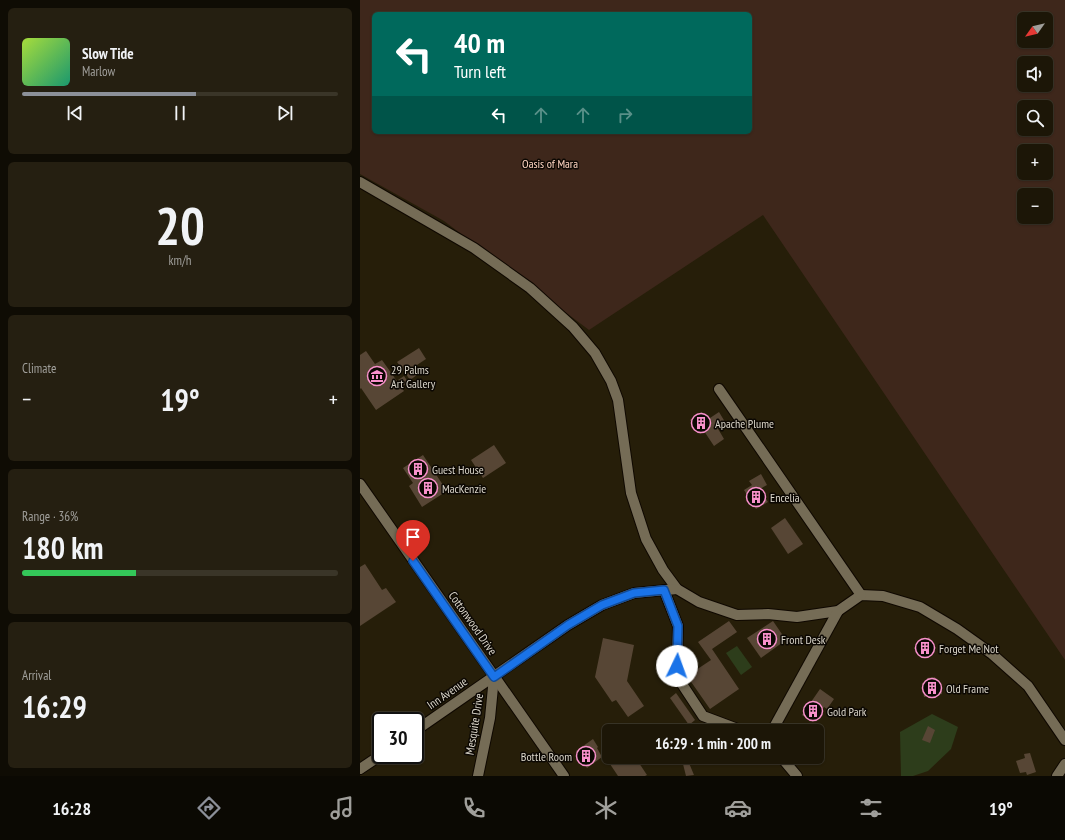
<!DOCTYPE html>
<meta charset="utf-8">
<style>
:root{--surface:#1c1607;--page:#251f11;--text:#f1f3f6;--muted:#a09f9b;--line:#3a3528;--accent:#8c9099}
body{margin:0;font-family:"PT Sans Narrow",sans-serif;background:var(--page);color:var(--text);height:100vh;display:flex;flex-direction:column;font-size:15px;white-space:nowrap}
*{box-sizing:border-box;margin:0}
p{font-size:13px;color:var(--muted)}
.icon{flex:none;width:22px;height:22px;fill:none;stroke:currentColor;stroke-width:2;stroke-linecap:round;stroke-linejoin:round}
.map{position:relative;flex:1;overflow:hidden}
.side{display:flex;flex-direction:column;gap:8px;padding:8px;background:#0f0c04;width:360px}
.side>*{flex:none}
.hud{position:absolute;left:12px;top:12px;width:380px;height:122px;border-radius:6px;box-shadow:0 1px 3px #0004,0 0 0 1px var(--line);background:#00695c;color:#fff;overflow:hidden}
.needle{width:26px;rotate:236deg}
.tools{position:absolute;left:657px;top:12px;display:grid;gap:8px}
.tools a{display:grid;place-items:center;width:36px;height:36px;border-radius:6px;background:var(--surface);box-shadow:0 1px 3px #0004,0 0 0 1px var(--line);font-size:20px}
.speed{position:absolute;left:12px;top:712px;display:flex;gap:8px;font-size:20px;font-weight:700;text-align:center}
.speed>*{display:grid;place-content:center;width:52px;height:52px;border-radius:50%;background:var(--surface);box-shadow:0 1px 3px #0004,0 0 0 1px var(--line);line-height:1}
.speed .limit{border:2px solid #111;border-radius:6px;background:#fff;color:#111}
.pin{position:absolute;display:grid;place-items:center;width:34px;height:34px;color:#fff;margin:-41px -17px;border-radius:50% 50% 50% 0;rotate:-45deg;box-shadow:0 0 4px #0007}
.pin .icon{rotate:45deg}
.me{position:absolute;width:44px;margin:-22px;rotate:3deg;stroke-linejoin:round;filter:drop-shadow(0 0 3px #0008)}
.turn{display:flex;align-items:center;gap:14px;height:84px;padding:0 16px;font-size:18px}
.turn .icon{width:52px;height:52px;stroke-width:2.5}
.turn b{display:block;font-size:28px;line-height:34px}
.lanes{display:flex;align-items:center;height:38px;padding:0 16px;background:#0003;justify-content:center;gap:20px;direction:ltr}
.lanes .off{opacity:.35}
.big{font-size:30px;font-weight:700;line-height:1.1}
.side .tile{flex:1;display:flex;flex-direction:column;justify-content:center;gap:6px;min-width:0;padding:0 14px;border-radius:6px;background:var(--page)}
.side .dial{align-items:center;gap:0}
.dial b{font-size:52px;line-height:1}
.song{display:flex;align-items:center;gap:12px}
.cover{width:48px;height:48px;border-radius:6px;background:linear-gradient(135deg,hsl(80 70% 55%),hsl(160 70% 35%))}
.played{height:4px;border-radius:2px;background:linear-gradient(90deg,var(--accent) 55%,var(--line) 55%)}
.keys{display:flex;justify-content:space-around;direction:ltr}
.heat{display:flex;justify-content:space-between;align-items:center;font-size:22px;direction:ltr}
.charge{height:6px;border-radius:3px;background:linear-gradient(90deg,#34c759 36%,var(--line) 0)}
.trip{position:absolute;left:242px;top:724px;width:222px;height:40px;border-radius:6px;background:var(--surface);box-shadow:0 1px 3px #0004,0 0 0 1px var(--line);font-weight:700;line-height:40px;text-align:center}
.dock{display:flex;height:64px;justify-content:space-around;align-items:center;background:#0b0903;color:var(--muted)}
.dock .icon{width:28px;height:28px}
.dock .current{color:var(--accent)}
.dock b{font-size:18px;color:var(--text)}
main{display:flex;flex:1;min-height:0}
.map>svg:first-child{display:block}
</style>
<main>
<section class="side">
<div class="tile">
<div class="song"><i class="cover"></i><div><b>Slow Tide</b><p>Marlow</p></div></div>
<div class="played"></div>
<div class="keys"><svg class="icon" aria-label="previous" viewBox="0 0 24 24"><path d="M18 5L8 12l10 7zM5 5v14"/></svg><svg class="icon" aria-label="pause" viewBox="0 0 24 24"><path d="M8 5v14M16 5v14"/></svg><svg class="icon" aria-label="next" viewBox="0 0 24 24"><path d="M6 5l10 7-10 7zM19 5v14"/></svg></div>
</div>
<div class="tile dial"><b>20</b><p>km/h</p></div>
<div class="tile"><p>Climate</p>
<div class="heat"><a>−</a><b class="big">19°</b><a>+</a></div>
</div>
<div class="tile"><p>Range · 36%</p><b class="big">180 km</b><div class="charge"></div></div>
<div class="tile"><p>Arrival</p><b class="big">16:29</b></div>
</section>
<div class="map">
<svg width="705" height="776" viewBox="0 0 705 776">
<rect width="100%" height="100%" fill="#261e09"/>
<path fill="#3e271b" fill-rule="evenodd" d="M0,0H705V660L403,215L229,330L84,221L0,174ZM14,14H390V132H14ZM664,19H686V41H664ZM664,63H686V85H664ZM664,107H686V129H664ZM664,151H686V173H664ZM664,195H686V217H664Z"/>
<g fill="#2d3d1b">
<path d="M377,646L392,667L381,675L366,653Z"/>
<path d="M572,714L598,727L591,749L568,771L553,776H541L540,732Z"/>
</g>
<g fill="#574635">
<path d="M59,348L66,359L45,373L37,362Z"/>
<path d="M6,351L15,364L22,360L44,391L16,410L1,388L0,389V355Z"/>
<path d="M53,369L57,375L50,380L46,374Z"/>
<path d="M44,376L48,382L43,386L38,380Z"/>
<path d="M342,412L347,420L359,412L365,422L357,427L364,439L354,446L344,431L340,434L330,420Z"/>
<path d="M134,445L146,463L123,478L111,460Z"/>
<path d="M63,455L87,491L62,507L49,486L53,483L43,468Z"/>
<path d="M401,474L407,485L400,489L408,502L396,509L384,490L392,485L389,481Z"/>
<path d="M425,518L443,544L428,554L411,528Z"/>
<path d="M5,564L22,590L26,588L36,602L0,626V567Z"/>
<path d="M369,621L377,632L352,649L379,689L350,709L327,676L351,660L338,642Z"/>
<path d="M413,621L426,640L401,658L387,638Z"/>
<path d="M569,637L576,648L561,658L554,648Z"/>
<path d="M243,638L274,645L267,681L284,706L268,717L256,700L252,702L235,677Z"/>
<path d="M575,677L576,682H580L582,694L564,697L562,683L567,682V678Z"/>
<path d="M460,689L474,699L467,709L464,707L453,722L442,715Z"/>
<path d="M316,693L335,720L329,725L310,698Z"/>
<path d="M568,726L575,730L570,743L562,740Z"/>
<path d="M233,739L238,747L237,748L242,757L227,768L216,751Z"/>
<path d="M670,753L676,772L667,775L666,772L660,773L656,761L665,758L664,754Z"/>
<path d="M260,757H275L287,775L285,776H258L250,764Z"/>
<path d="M329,763L334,775L326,776L323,764Z"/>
</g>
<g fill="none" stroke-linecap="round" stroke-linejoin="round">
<defs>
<g id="minor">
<path d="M0,182L114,248L170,288L213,327L235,353L251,381L258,400L271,493L286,539L303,570L317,589L339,602L377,615L408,614L437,617L478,611L501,595L523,596L560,607L597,629L632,654L668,686L705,740"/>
<path d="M359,389L501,595"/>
<path d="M0,484L204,776"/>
<path d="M304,590L318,626L317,666L320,681L343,716L383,731"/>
<path d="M55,731L208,625L242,605L274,593L317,589"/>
<path d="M412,731L478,611"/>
<path d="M421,757L437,776"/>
<path d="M0,769L21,755"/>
<path d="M118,776L130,718L134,677"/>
<path d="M697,776L705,764"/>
</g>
</defs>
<use href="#minor" stroke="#0f0800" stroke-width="12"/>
<use href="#minor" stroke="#756c56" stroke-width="10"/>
</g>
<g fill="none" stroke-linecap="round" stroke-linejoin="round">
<defs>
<path id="route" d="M53,561L134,677L208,625L242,605L274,593L304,590L318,626L317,666"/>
</defs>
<use href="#route" stroke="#114b97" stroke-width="10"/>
<use href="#route" stroke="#1a73e8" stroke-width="7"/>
</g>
<defs>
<symbol id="museum-ring" viewBox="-11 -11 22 22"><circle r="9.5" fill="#0c0803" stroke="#f890cb" stroke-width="1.5"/><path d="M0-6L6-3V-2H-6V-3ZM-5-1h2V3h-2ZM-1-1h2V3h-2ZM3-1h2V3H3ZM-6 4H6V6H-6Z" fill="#f890cb"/></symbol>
<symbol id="building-ring" viewBox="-11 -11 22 22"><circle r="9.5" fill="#0c0803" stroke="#f890cb" stroke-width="1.5"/><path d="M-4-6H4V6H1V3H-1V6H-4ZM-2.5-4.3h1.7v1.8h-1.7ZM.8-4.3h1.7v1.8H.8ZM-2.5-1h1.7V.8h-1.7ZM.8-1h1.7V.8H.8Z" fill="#f890cb"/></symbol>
</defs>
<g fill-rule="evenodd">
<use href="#museum-ring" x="6" y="365" width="22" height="22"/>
<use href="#building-ring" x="330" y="412" width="22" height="22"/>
<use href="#building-ring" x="47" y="458" width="22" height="22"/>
<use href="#building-ring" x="57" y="477" width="22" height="22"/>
<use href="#building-ring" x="385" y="486" width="22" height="22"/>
<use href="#building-ring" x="396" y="628" width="22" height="22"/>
<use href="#building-ring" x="554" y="637" width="22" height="22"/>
<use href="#building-ring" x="561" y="677" width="22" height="22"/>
<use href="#building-ring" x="442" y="700" width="22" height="22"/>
<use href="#building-ring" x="215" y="745" width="22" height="22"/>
</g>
<g text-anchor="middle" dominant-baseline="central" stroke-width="3" stroke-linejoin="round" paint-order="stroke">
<g font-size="12" fill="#ffd5c1" stroke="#0c0803">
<text x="190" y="163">Oasis of Mara</text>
</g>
<g font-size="12" fill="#dbd6ca" stroke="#0c0803" text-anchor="start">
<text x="31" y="369">29 Palms<tspan x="31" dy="14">Art Gallery</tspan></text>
<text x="355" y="423">Apache Plume</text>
<text x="72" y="469">Guest House</text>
<text x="82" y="488">MacKenzie</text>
<text x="410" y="497">Encelia</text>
<text x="421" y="639">Front Desk</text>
<text x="579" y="648">Forget Me Not</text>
<text x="586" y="688">Old Frame</text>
<text x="467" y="711">Gold Park</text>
<text x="212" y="756" text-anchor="end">Bottle Room</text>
</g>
<g font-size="12" fill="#dbd6ca" stroke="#0c0803">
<text transform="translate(113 623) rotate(55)">Cottonwood Drive</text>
<text transform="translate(87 693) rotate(-35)">Inn Avenue</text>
<text transform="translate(114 724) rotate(-81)">Mesquite Drive</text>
</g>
</g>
</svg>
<div class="tools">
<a><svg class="needle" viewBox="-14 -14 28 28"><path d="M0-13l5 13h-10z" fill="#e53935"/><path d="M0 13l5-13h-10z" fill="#a09f9b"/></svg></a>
<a><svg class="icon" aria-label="sound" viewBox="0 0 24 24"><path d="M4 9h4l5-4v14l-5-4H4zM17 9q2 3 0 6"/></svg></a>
<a><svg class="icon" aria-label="search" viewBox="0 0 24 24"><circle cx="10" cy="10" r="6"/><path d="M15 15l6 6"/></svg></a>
<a>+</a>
<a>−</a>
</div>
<div class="speed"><div class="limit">30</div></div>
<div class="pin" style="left:53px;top:561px;background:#d93025"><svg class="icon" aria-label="arrive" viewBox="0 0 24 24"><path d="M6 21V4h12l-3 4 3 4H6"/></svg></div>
<svg class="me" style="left:317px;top:666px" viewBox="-20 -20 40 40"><circle r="19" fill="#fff"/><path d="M0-13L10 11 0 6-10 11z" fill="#1a73e8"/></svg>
<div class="trip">16:29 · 1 min · 200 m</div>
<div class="hud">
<div class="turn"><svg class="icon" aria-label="left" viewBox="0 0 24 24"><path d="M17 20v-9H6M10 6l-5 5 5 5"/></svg><div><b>40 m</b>Turn left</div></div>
<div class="lanes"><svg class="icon" aria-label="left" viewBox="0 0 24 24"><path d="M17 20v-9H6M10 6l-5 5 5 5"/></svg><svg class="icon off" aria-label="ahead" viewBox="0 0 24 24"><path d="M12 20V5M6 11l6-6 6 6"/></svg><svg class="icon off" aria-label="ahead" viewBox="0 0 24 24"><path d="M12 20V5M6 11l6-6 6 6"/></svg><svg class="icon off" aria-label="right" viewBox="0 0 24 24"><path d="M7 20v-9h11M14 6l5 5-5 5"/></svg></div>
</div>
</div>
</main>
<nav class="dock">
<b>16:28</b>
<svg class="icon current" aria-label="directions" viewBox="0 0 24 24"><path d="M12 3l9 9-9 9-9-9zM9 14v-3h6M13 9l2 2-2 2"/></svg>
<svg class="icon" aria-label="music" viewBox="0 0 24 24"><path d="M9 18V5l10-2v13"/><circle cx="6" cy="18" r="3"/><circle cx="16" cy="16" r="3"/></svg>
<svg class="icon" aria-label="phone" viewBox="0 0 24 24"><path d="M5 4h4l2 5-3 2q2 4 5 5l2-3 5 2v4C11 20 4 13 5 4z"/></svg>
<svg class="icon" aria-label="climate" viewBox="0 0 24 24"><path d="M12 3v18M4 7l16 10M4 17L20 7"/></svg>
<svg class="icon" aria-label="car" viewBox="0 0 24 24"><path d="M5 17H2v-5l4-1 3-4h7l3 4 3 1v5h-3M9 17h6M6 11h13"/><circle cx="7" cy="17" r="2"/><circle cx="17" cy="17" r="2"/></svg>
<svg class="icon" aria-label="filters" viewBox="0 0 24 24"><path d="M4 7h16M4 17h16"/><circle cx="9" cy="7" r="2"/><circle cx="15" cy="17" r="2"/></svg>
<b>19°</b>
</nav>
